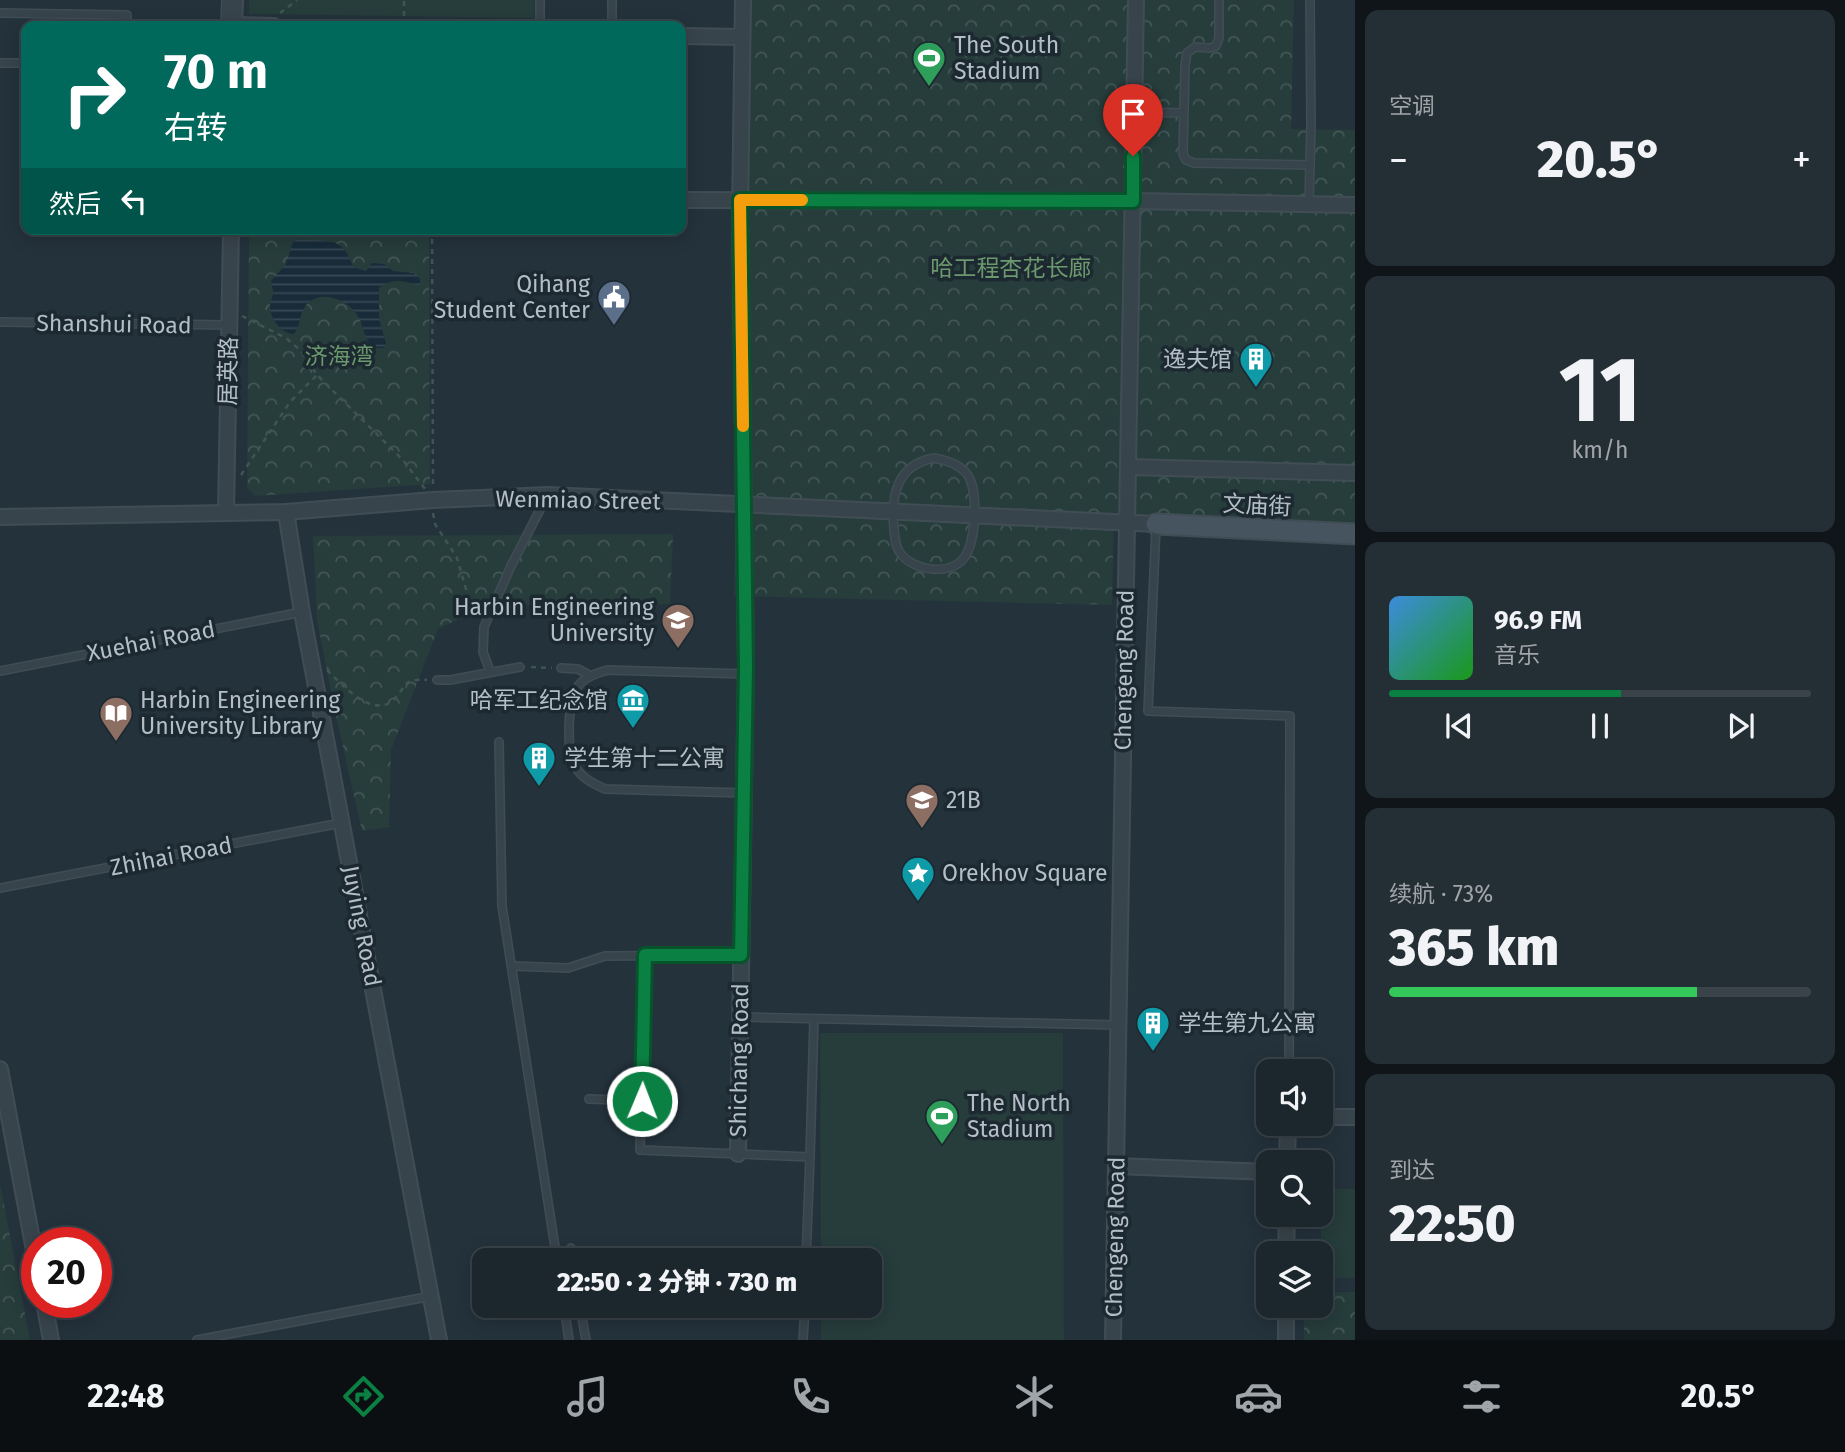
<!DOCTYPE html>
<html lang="zh">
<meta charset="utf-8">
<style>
:root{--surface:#1b262d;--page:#242e35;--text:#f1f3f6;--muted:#a0a5aa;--line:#394349;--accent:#0b8043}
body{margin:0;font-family:"Fira Sans","Noto Sans SC",sans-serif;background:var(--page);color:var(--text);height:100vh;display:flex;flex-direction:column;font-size:26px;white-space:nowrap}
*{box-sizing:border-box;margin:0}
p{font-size:23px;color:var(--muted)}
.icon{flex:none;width:38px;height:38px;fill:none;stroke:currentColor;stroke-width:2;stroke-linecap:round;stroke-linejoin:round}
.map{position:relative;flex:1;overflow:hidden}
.side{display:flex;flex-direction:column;gap:10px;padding:10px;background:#0f1519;width:490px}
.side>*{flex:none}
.top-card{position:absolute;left:21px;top:21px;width:665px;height:214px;border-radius:14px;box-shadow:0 4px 18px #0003,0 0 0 2px var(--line);background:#00695c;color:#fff;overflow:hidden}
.tools{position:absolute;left:1256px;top:1059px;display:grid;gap:14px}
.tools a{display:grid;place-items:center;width:77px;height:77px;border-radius:14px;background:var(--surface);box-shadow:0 4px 18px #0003,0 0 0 2px var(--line);font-size:35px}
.speed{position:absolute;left:21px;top:1227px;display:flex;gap:14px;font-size:35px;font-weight:700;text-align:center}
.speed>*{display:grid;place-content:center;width:91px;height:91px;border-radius:50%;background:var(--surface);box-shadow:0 4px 18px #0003,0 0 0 2px var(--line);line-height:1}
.speed .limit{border:10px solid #d22;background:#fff;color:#111}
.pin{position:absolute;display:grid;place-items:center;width:60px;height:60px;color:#fff;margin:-72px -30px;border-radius:50% 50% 50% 0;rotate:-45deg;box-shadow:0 0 7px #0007}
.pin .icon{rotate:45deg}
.me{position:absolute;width:77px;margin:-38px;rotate:1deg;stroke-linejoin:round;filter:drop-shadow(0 0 5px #0008)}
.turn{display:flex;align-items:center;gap:24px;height:147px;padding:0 28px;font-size:32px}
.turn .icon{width:91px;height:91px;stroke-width:2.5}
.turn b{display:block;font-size:49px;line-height:60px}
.then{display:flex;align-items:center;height:66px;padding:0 28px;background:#0003;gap:14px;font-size:26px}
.big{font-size:52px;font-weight:800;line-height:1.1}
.side .widget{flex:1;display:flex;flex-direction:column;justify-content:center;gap:10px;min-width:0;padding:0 24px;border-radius:14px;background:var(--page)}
.side .dial{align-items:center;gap:0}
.dial b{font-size:91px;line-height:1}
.song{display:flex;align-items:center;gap:21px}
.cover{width:84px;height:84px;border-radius:10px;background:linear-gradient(135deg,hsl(210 70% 55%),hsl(120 70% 35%))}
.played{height:7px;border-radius:4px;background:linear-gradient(90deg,var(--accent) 55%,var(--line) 55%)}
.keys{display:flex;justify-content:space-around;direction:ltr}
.heat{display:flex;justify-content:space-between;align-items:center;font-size:38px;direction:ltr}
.charge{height:10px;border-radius:5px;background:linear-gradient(90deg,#34c759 73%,var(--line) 0)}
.trip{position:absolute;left:472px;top:1248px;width:410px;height:70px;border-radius:14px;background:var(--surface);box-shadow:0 4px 18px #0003,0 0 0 2px var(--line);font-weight:800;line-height:70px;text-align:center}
.dock{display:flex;height:112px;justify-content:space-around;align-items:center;background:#0b0f12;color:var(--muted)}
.dock .icon{width:49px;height:49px}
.dock .current{color:var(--accent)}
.dock b{font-size:32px;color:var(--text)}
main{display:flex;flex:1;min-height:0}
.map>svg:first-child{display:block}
</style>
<main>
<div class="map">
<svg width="1355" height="1340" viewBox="0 0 1355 1340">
<defs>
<pattern id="forest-crowns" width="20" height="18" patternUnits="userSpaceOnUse" patternTransform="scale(1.75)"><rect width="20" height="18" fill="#263d3b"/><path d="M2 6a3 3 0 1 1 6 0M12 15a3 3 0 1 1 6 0" fill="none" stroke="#435756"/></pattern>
<pattern id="water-rules" width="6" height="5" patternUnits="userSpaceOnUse" patternTransform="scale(1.75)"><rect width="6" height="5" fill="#172b39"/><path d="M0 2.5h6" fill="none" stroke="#364854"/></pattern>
</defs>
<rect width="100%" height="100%" fill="#24323c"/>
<g fill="#263d3b">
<path d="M249,0H534V18L249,14Z"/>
<path d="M820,1033H1063L1064,1340H821V1306H870V1260H821Z"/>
<rect x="1321" y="1189" width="34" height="89"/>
</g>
<g fill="url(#forest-crowns)">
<path d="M749,0H1294L1291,129L1355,130V523L1114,517L1112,605L734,596Z"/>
<path d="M249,229H429L430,484L255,496L247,487Z"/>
<path d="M673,534L670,604L489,605L438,629L391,750L389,827L362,831L334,707L317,620L313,536Z"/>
<path d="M0,1184L30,1340H0Z"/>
<path d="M1321,1292H1355V1340H1304V1306H1321Z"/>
</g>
<path fill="url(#water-rules)" d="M298,239C328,243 342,234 353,267L366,271L372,263L384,264L393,271L414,273L420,279V286C406,281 392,277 379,288V319L386,343L384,348H373C364,338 364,329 359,318C351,301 322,288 307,304C299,313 301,326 294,334C281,333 269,318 270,304C271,300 273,297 273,292C273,288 271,285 271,281L286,264L293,242Z"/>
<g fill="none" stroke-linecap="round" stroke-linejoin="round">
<defs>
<g id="service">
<path d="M540,0V26"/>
<path d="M1219,0V38L1216,46L1209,48L1195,47L1187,53L1185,66L1183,154L1186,160L1194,163L1310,165"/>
<path d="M0,13L127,15V26"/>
<path d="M225,26L226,0"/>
<path d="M612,26V0"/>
<path d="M0,63H26"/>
<path d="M1134,112L1184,113"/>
<path d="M1309,204L1311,125L1310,0"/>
<path d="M0,322L229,325"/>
<path d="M934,458C946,460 959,464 967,474C979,490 976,543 964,558C950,576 914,571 901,554C895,547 895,538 894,529C891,496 896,465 934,458Z"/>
<path d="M1156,526L1148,711L1290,716L1289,1071"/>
<path d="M561,668L578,669L591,676"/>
<path d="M0,671L302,612"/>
<path d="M490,671L483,652L484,627L511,566L547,496"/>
<path d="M437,680H450L520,667"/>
<path d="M499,742L502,906L557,1260"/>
<path d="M744,793L605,789C594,784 581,778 575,766C566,751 567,698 579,685C586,676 598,673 608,670L745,674"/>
<path d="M0,888L341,823"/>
<path d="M645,955L640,1150L810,1157L806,1260"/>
<path d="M512,966L568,968L605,956L741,955"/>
<path d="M740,1017L1118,1025"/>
<path d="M589,1099L642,1101"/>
<path d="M810,1157L814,1019"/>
<path d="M571,1248L573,1260"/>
<path d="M564,1306L569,1340"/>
<path d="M580,1306L586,1340"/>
<path d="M197,1340L432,1296"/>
<path d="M803,1340L805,1306"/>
</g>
<g id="minor">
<path d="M234,25L274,26"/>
<path d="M234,26L235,0"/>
<path d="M681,36L742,37"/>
<path d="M681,200L1133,201L1355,205"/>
<path d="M1128,467L1355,473"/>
<path d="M286,512L302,612L439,1340"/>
<path d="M226,513L231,229"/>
<path d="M0,517L286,512L433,500L548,495L1156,524"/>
<path d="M0,1069L37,1266"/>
<path d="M1321,1117H1355"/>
<path d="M738,1154L746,668L740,212L743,0"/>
<path d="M1287,1162L1288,1124"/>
<path d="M1116,1166L1269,1172"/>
<path d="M1286,1253L1287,1214"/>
<path d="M44,1302L51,1340"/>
<path d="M1113,1340L1136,0"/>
<path d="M1286,1340V1306"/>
</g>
<path id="secondary" d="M1156,524L1355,534"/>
</defs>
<use href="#service" stroke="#414d55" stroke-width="10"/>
<use href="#minor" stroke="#414d55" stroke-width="18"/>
<use href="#secondary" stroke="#414d55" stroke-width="23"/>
<g stroke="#3f5553" stroke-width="2.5" stroke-dasharray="5 5" stroke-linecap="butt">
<path d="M280,13L297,0"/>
<path d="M404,26V0"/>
<path d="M432,229L433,488"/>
<path d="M242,316L286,338L301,351L317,375L403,460L425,489"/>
<path d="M241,475L290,402L317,375"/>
<path d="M433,513L435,524L457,558L468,596L480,612"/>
<path d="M531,667L552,668"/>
<path d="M327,670C340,683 372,718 392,701C408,687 401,678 427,680"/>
</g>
<use href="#service" stroke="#38444c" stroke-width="7"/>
<use href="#minor" stroke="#38444c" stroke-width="14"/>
<use href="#secondary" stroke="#46545f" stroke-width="19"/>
</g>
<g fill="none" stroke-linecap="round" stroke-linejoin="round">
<defs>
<path id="route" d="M642,1101L645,955H741L746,668L740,200L1133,201V156"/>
</defs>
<use href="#route" stroke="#07532c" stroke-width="18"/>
<use href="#route" stroke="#0b8043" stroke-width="12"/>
<path stroke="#f59e0b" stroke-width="12" d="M743,426L740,200H802"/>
</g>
<defs>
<symbol id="stadium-pin" viewBox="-11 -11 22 30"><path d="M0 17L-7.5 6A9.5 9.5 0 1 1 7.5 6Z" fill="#2e9e5b" stroke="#1d2931"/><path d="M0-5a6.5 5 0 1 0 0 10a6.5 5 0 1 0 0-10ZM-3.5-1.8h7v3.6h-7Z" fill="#fff"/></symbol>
<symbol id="civic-pin" viewBox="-11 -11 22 30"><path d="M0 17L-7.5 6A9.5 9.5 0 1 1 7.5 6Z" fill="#5c6f8a" stroke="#1d2931"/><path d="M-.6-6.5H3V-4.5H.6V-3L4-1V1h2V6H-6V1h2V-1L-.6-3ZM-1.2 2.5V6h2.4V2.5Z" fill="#fff"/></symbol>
<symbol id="building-pin" viewBox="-11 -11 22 30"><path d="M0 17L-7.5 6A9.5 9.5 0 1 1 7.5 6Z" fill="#0f9aa8" stroke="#1d2931"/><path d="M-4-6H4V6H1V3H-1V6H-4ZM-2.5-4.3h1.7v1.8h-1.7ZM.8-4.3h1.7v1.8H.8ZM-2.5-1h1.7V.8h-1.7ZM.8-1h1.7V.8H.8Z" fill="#fff"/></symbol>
<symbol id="university-pin" viewBox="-11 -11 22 30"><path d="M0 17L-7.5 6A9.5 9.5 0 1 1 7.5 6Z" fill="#8d6e63" stroke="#1d2931"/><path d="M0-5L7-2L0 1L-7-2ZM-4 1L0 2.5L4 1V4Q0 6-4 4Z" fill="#fff"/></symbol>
<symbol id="museum-pin" viewBox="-11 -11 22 30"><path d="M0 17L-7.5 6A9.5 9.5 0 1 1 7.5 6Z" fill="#0f9aa8" stroke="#1d2931"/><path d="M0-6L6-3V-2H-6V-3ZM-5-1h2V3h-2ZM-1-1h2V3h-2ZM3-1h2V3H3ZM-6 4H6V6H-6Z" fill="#fff"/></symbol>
<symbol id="library-pin" viewBox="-11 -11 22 30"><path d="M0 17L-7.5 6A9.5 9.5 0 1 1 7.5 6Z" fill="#8d6e63" stroke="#1d2931"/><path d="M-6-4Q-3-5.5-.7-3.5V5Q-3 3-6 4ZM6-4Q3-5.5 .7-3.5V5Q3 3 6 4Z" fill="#fff"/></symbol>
<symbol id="sight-pin" viewBox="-11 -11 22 30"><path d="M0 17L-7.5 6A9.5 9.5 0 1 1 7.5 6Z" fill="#0f9aa8" stroke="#1d2931"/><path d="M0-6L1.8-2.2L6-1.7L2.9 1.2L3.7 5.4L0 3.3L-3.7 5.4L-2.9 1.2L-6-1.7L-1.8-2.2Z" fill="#fff"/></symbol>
</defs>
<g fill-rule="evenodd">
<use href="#stadium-pin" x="910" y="39" width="38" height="52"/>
<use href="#civic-pin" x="595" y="278" width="38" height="52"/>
<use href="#building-pin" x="1237" y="340" width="38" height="52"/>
<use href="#university-pin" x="659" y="601" width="38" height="52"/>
<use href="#museum-pin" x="614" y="681" width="38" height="52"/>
<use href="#library-pin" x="97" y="694" width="38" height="52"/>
<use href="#building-pin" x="520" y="739" width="38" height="52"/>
<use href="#university-pin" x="903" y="781" width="38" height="52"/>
<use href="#sight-pin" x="899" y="854" width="38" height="52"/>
<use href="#building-pin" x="1134" y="1004" width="38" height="52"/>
<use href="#stadium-pin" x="923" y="1097" width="38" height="52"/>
</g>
<g text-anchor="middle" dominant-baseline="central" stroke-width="7" stroke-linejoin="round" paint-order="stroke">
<g font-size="23" fill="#b3bec7" stroke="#1d2931" text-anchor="start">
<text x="954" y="45">The South<tspan x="954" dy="26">Stadium</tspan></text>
<text x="590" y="284" text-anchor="end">Qihang<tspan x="590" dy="26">Student Center</tspan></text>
<text x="1232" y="359" text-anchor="end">逸夫馆</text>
<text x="654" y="607" text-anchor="end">Harbin Engineering<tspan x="654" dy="26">University</tspan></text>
<text x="140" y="700">Harbin Engineering<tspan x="140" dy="26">University Library</tspan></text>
<text x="608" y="700" text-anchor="end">哈军工纪念馆</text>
<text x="564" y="758">学生第十二公寓</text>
<text x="946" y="800">21B</text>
<text x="942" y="873">Orekhov Square</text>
<text x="1178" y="1023">学生第九公寓</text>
<text x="967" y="1103">The North<tspan x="967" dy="26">Stadium</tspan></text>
</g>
<g font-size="23" fill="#6b986d" stroke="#1d2931">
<text x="1011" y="268">哈工程杏花长廊</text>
<text x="339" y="356">济海湾</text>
</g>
<g font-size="23" fill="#b3bec7" stroke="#1d2931">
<text transform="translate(114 324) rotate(1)">Shanshui Road</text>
<text transform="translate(228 371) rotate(-89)">居英路</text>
<text transform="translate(578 500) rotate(1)">Wenmiao Street</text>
<text transform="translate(1257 505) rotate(3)">文庙街</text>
<text transform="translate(151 641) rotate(-11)">Xuehai Road</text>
<text transform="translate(1124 670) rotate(-89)">Chengeng Road</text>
<text transform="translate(171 856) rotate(-11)">Zhihai Road</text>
<text transform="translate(362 926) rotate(79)">Juying Road</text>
<text transform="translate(739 1060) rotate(-89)">Shichang Road</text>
<text transform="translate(1115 1237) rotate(-89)">Chengeng Road</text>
</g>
</g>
</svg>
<div class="tools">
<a><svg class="icon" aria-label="sound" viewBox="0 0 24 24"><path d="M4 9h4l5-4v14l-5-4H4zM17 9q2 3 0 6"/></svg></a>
<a><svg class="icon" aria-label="search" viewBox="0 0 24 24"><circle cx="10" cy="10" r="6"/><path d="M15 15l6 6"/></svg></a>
<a><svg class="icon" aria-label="layers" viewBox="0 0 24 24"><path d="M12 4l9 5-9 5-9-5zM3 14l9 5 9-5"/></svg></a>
</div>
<div class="speed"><div class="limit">20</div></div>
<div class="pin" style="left:1133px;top:156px;background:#d93025"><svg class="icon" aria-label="arrive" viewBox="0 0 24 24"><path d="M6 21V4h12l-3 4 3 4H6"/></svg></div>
<svg class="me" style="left:642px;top:1101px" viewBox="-20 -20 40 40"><circle r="17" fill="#0b8043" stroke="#fff" stroke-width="3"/><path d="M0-11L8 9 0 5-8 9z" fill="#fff"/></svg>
<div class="trip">22:50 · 2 分钟 · 730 m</div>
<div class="top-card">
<div class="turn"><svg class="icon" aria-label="right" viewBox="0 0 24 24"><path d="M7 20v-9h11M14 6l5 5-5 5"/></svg><div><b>70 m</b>右转</div></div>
<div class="then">然后<svg class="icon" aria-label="left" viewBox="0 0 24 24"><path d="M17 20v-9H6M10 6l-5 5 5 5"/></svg></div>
</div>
</div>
<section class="side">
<div class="widget"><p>空调</p>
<div class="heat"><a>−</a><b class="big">20.5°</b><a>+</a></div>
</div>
<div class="widget dial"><b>11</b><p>km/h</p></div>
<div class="widget">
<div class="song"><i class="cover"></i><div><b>96.9 FM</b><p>音乐</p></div></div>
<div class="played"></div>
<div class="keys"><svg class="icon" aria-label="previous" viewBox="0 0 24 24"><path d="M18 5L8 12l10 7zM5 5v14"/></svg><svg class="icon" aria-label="pause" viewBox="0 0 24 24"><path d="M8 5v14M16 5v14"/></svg><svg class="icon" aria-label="next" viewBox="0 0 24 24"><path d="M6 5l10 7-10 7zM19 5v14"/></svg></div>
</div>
<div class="widget"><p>续航 · 73%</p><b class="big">365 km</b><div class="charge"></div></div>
<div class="widget"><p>到达</p><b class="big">22:50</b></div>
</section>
</main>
<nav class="dock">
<b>22:48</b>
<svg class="icon current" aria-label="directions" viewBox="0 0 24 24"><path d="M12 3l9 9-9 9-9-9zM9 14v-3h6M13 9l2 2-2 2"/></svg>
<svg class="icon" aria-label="music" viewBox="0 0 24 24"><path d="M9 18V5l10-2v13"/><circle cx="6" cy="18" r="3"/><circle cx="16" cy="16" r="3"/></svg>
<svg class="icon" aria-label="phone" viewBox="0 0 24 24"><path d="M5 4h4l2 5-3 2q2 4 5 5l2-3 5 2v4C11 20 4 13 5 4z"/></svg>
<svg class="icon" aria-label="climate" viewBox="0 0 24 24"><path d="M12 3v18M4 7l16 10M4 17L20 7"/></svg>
<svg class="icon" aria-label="car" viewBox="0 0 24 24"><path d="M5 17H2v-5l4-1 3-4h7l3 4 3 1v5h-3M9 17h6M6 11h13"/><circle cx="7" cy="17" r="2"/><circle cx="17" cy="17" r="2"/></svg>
<svg class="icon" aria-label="filters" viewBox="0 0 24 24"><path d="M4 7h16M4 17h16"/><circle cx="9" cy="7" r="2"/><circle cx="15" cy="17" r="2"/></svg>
<b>20.5°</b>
</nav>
